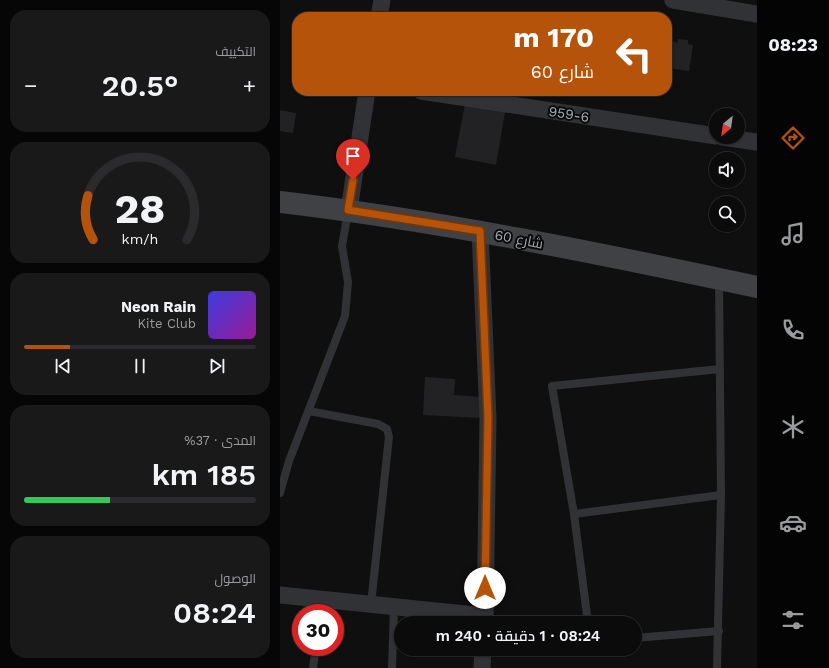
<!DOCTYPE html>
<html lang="ar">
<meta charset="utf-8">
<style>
:root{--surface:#0b0b0c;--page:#19191a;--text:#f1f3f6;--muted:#9a9b9d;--line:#2b2b2d;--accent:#b45309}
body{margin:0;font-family:"Work Sans",Cairo,sans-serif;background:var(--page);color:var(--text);direction:rtl;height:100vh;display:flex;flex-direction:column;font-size:15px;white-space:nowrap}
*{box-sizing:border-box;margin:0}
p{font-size:13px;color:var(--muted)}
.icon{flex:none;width:22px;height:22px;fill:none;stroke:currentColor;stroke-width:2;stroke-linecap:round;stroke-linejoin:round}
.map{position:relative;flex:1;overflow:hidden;direction:ltr}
.sheet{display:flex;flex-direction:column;gap:10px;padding:10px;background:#060607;width:280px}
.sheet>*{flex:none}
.banner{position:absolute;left:12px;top:12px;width:380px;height:84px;border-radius:16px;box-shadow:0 1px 3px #0004,0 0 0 1px var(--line);direction:rtl;background:#b45309;color:#fff;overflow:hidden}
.needle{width:26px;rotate:209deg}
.buttons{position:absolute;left:429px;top:108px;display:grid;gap:8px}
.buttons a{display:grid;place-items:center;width:36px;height:36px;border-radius:50%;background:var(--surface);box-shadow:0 1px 3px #0004,0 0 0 1px var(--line);font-size:20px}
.speed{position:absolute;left:12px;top:604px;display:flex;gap:8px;font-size:20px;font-weight:700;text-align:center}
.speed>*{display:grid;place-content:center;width:52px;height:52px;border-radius:50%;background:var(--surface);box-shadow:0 1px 3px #0004,0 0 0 1px var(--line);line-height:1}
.speed .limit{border:6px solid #d22;background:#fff;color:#111}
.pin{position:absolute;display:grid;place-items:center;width:34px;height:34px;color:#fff;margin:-41px -17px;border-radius:50% 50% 50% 0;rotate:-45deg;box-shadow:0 0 4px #0007}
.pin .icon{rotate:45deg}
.me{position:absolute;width:44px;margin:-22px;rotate:0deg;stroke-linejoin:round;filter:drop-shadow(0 0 3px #0008)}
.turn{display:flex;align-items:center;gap:14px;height:84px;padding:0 12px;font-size:18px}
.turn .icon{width:52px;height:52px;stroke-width:2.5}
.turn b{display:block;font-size:28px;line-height:34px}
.big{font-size:30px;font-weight:600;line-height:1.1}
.sheet .widget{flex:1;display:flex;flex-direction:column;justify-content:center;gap:6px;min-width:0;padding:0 14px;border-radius:16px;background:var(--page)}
.sheet .dial{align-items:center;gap:0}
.dial svg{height:104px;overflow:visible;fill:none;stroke:var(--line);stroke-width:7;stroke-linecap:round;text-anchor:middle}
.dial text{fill:var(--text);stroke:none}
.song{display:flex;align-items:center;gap:12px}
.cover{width:48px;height:48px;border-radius:6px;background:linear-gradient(135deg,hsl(240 70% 55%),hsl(300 70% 35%))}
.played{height:4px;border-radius:2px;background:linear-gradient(90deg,var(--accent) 20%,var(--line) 20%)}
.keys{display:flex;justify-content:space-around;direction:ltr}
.heat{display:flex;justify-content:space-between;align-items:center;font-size:22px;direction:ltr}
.charge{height:6px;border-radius:3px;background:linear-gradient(90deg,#34c759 37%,var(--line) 0)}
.trip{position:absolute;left:114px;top:616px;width:248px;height:40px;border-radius:20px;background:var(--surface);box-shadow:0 1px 3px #0004,0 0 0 1px var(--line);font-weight:600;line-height:40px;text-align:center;direction:rtl}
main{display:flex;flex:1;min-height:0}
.dock{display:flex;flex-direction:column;width:72px;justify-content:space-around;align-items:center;background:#040405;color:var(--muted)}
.dock .icon{width:28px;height:28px}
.dock .on{color:var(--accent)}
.dock b{font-size:18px;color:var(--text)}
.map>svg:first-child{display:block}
</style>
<main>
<nav class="dock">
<b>08:23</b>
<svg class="icon on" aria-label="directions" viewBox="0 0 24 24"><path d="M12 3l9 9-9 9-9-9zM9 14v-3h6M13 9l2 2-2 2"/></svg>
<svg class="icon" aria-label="music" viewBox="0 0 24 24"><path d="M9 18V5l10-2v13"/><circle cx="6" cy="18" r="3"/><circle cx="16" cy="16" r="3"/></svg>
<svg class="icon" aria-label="phone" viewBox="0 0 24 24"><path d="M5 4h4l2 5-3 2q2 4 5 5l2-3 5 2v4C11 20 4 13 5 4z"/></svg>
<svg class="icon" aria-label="climate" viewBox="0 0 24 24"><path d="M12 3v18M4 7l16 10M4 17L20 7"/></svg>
<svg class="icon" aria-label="car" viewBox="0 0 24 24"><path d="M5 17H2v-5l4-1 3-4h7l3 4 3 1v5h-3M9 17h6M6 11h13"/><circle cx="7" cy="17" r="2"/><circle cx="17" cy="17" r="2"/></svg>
<svg class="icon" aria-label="filters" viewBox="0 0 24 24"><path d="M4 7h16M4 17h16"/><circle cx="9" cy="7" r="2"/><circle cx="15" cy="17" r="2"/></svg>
</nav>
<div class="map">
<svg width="477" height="668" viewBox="0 0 477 668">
<rect width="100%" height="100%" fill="#0f0f10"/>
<g fill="#222224">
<path d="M398,39L408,40V44L413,45L409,71L388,68L393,41L397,43Z"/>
<path d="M185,104L225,112L216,165L175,157Z"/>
<path d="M0,110L16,113L13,133L0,131Z"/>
<path d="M145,377L175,379L174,395L201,397L200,418L143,415Z"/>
<rect x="135" y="615" width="10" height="8"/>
<path d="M151,617L181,620V623H151Z"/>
<path d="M125,649H181V650L142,651L143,653H125Z"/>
</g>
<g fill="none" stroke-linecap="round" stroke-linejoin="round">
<g stroke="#303235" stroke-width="8">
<path d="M29,411L98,424L107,429L109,437L91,604"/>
<path d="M0,493L9,461L65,316L68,282L62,246L68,212"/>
<path d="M294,514L441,495"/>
<path d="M41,613L43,599"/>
<path d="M308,623L294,514L272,386L440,369"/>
<path d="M355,638L439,631"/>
<path d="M33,668L36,647"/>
<path d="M112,668L114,607"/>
<path d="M437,668L441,495L439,280"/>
</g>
<g stroke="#303235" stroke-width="17">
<path d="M393,0L477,14"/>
<path d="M99,17L102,0"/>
<path d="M141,91L436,136"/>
<path d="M442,137L477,142"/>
<path d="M69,210L87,91"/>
<path d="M200,231L208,417L205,623"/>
<path d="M0,595L205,616"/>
<path d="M202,668L203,649"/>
</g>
<path stroke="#3f4145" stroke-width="22" d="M0,202C160,221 319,253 477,287"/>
</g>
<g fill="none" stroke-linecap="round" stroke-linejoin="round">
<defs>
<path id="route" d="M73,180L68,210L200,231L208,417L205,588"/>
</defs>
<use href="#route" stroke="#753606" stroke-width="10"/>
<use href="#route" stroke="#b45309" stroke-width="7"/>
</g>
<g text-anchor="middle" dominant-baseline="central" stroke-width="4" stroke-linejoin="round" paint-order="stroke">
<g font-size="14" fill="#a1a9b0" stroke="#0a0a0b">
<text transform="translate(289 114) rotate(9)">959-6</text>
<text transform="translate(239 239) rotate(11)">شارع 60</text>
</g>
</g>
</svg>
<div class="buttons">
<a><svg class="needle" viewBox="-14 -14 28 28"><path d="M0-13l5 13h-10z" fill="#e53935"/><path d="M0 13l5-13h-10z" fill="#9a9b9d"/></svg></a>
<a><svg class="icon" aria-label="sound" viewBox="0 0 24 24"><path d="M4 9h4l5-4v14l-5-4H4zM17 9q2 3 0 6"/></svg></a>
<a><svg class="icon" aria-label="search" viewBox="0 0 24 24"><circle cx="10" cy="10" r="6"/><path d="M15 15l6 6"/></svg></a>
</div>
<div class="speed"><div class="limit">30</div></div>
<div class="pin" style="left:73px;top:180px;background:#d93025"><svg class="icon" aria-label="arrive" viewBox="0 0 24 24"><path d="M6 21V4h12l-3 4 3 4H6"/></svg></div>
<svg class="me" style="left:205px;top:588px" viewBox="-20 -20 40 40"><circle r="19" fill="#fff"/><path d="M0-13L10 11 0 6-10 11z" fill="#b45309"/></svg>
<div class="trip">08:24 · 1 دقيقة · 240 m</div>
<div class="banner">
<div class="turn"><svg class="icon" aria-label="left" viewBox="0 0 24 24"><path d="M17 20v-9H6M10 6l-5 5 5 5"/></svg><div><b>170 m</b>شارع 60</div></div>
</div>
</div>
<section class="sheet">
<div class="widget"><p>التكييف</p>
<div class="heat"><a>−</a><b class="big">20.5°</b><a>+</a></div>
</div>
<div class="widget dial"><svg viewBox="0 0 100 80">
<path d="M14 69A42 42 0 1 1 86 69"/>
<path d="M14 69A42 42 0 0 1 10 35" stroke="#b45309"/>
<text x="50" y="56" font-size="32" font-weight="700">28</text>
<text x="50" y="72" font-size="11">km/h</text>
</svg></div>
<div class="widget">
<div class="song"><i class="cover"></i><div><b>Neon Rain</b><p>Kite Club</p></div></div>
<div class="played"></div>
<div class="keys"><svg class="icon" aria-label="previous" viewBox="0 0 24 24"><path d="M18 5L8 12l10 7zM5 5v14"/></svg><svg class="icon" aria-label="pause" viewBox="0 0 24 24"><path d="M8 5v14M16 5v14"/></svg><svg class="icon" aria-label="next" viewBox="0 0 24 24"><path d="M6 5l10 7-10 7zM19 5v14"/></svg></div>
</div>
<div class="widget"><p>المدى · 37%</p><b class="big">185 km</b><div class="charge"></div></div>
<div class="widget"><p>الوصول</p><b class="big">08:24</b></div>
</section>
</main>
